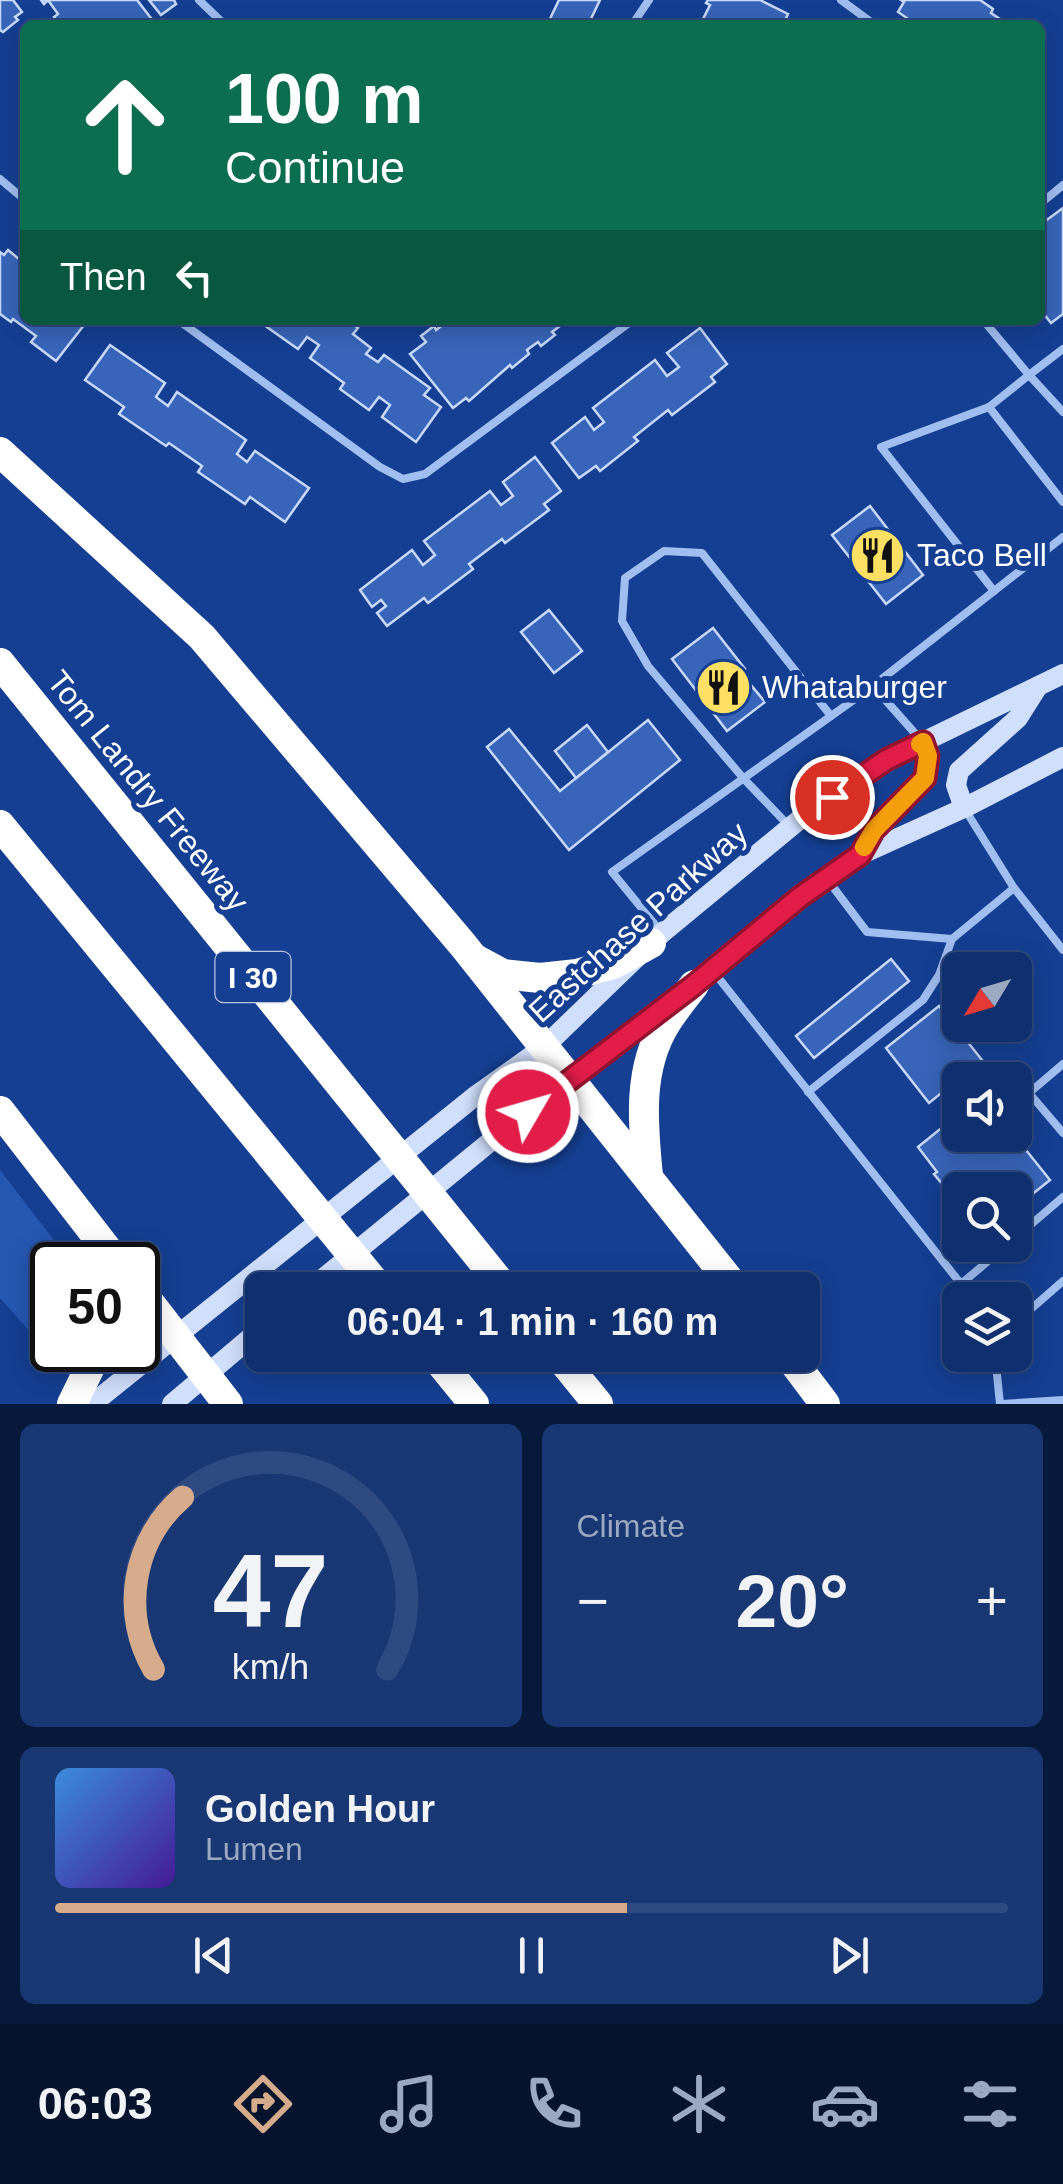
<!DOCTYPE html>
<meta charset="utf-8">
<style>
:root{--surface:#0f2f6e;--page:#183773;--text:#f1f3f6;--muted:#9ba9c2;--line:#2f4a81;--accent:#d6ab8b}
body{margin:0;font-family:Helvetica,sans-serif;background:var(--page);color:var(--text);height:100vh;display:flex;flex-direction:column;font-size:38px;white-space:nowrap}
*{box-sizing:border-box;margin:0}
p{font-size:32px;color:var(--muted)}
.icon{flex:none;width:55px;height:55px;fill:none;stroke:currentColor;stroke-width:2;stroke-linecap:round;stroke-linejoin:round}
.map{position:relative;height:1404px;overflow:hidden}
.panel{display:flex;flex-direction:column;gap:20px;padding:20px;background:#081a3c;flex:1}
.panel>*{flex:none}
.guide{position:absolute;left:20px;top:20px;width:1025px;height:305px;border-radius:15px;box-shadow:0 5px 25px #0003,0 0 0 2px var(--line);background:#0b6e4f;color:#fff;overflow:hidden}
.needle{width:65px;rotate:232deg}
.fabs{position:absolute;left:942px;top:952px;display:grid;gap:20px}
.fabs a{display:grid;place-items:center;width:90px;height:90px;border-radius:15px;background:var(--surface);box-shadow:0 5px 25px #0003,0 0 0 2px var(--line);font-size:50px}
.speed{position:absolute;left:30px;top:1242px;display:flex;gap:20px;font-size:50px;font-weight:700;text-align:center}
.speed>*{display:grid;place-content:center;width:130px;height:130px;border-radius:50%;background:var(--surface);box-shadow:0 5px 25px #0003,0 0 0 2px var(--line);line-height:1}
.speed .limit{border:5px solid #111;border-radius:15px;background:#fff;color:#111}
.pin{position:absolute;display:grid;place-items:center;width:85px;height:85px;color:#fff;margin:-42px;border:5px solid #fff;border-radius:50%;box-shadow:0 2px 10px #0007}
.me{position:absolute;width:110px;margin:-55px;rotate:52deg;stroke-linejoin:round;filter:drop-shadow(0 0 8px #0008)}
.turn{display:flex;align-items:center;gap:35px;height:210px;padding:0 40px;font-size:45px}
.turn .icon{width:130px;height:130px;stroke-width:2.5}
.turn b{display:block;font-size:70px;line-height:85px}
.then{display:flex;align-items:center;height:95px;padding:0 40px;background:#0003;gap:20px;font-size:38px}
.big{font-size:75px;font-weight:800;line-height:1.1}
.panel .tile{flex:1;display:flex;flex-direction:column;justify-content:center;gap:15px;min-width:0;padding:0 35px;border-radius:15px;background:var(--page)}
.panel .dial{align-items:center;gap:0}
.dial svg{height:260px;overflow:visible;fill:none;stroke:var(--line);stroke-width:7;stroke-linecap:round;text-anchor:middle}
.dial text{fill:var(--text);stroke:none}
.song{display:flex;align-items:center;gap:30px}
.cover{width:120px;height:120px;border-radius:15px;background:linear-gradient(135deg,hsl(210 70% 55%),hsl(260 70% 35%))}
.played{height:10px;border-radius:5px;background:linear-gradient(90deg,var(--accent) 60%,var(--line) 60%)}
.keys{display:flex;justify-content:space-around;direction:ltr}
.heat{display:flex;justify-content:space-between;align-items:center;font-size:55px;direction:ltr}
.panel .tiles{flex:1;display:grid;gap:20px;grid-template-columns:1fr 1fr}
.tile:last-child{grid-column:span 2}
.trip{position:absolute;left:245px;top:1272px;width:575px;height:100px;border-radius:15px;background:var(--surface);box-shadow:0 5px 25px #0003,0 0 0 2px var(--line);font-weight:800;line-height:100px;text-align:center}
.menu{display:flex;height:160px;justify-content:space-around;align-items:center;background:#06132c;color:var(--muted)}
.menu .icon{width:70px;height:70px}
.menu .on{color:var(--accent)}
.menu b{font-size:45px;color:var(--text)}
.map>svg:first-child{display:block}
</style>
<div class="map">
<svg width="1063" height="1404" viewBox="0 0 1063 1404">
<rect width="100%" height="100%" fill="#143f92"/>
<path fill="#2657b1" d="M0,1170L73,1265H52V1350H81L71,1378L0,1298Z"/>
<g fill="#3865b9" stroke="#c9dbfc" stroke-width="2.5">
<path d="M0,0H13L22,12L15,17L18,20L3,32L0,30Z"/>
<path d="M41,0H137L154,22L156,20L160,25H60L54,17L58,14L48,0L44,4Z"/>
<path d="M149,0H174L176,4L161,15Z"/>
<path d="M559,0H600L588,25H547Z"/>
<path d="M708,0H760L788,14L783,25H700L710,5L706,3Z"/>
<path d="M901,0H980L993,9L991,13L1009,25H917L898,12L904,2Z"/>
<path d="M1063,208V314L1051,323L1040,309V225Z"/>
<path d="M8,250L25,264V320H88L56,361L31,342L36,336L13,319L11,322L0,314V252L4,255Z"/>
<path d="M257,320H347L358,328L353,334L371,348L366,354L378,362L384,355L430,388L424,395L441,407L416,442L382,417L390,405L379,397L369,410L340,389L344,383L310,358L319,345L307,337L298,349Z"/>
<path d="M449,320H568L552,332L555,335L541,346L538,342L527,350L529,354L512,368L510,365L469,401L466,398L453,408L410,354L426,342L421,336L434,326L436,330Z"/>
<path d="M700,328L727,364L711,377L715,382L672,415L668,410L634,437L638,441L600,471L596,466L579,478L552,443L585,417L594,430L604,422L593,408L655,360L667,376L679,367L667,353Z"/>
<path d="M110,345L165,383L156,397L168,406L177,392L246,440L237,454L247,462L255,451L309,488L285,522L250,497L245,504L198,472L202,466L169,443L166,446L119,414L124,407L85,380Z"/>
<path d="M535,457L561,491L544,504L549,510L505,543L502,539L469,564L473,569L428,603L424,598L387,626L377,613L386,606L381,600L372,607L360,590L412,550L423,565L435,555L424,541L490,491L501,505L513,496L503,482Z"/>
<path d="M870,506L923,575L886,604L832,535Z"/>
<path d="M549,610L582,651L554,673L521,632Z"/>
<path d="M713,628L745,669L741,673L765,702L727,731L672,659Z"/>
<path d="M648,720L680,760L569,850L487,747L509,729L560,791Z"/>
<path d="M587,725L608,752L576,778L555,751Z"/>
<path d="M891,959L909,981L814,1058L796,1036Z"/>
<path d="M939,1006L982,1060L929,1103L886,1048Z"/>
<path d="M960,1113V1135H1014L1050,1180L1015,1208V1190H960V1206L934,1174L937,1172L918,1147Z"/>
</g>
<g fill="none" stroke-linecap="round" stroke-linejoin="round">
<g stroke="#a1bef1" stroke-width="8">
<path d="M199,0L225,25"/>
<path d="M841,0L875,25"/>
<path d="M632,25L649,0"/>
<path d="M0,179L25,200"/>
<path d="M1040,204L1063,185"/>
<path d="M178,320L380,467L403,479L425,474L633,320"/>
<path d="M983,320L1029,375L1063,349"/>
<path d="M989,407L881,447L994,591"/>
<path d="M1063,412L1029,375L989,407L1063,502"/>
<path d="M873,686L920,739"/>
<path d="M966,811L1014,888L1063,950"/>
<path d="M790,827L744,779L648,666L622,621L625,578L664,551L702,553L831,716"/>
<path d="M827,879L867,932L952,939"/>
<path d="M662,933L612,872L869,689L1063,537"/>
<path d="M713,971L961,1284L1007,1245"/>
<path d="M1063,1064L1029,1093L1063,1133"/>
<path d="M808,1092L923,1000L939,975L952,939L1014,888"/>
<path d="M1015,1238L1063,1197"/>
<path d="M1015,1323L1063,1281"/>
<path d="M995,1355L1000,1404"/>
<path d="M1001,1404L1063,1400"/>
</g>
<g stroke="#d0dffc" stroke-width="20">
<path d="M964,808L956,785L959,771L1018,718L1037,688"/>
<path d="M860,855C865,845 870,835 877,827C901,799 938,786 923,742"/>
<path d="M309,1290L502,1132L694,985L800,897L826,878L860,855L964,808L1063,757"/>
<path d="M92,1404L474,1097L544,1047L662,933L805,815L886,760L1063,674"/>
<path d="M172,1404L262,1328"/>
</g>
<g stroke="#fff" stroke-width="30">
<path d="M0,452L202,637L463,945L737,1290"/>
<path d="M0,663L506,1290"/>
<path d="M0,825L381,1290"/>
<path d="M475,959L503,974L540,978L577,974L613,964L651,943"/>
<path d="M0,1111L119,1265"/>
<path d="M648,1176C643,1125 637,1069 666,1023C674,1010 685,997 694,985"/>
<path d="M138,1288L228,1404"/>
<path d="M434,1355L474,1404"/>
<path d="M558,1355L598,1404"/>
<path d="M788,1355L825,1404"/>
<path d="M72,1404L94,1359L96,1350"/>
</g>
</g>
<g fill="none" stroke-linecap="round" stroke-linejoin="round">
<defs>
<path id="route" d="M528,1112L694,985L800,897L860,855L874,830L925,778L928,756L923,742L886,760L832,797"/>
</defs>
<use href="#route" stroke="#92132f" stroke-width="25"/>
<use href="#route" stroke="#e11d48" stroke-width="18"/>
<path stroke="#f59e0b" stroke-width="18" d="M864,847L874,830L925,778L928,756L923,742L920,744"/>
</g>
<defs>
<symbol id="restaurant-disc" viewBox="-11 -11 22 22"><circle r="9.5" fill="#ffe062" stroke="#143f92"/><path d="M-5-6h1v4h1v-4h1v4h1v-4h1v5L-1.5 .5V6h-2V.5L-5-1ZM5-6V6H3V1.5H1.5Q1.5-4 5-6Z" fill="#111"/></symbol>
</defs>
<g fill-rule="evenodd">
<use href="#restaurant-disc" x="846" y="524" width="63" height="63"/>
<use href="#restaurant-disc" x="692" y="656" width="63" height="63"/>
</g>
<g text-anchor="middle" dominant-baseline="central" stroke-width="10" stroke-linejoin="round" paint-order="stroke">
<rect fill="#143f92" stroke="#b8c5de" stroke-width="2.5" x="215.5" y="952" width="75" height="50" rx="8"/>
<g font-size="30" font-weight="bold" fill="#fff">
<text x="253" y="977">I 30</text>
</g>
<g font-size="32" fill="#fff" stroke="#143f92" text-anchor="start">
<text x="917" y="555">Taco Bell</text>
<text x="762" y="687">Whataburger</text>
</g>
<g font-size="32" fill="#fff" stroke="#143f92">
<text transform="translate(148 791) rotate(51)">Tom Landry Freeway</text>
<text transform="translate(638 922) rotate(-42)">Eastchase Parkway</text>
</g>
</g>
</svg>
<div class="fabs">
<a><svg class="needle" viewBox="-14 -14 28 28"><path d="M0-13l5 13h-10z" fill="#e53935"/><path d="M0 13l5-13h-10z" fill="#9ba9c2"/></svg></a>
<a><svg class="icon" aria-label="sound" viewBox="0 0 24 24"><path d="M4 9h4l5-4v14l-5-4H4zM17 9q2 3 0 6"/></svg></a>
<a><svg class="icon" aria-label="search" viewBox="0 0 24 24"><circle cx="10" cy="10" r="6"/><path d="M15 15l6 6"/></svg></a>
<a><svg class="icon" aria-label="layers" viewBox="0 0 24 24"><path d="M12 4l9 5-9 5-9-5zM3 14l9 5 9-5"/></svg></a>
</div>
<div class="speed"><div class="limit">50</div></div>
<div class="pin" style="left:832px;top:797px;background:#d93025"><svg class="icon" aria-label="arrive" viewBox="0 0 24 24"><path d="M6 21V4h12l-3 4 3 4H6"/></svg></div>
<svg class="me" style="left:528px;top:1112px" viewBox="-20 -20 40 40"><circle r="17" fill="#e11d48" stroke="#fff" stroke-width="3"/><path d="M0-11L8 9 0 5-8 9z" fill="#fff"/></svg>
<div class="trip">06:04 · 1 min · 160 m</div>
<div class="guide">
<div class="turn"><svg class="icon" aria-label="ahead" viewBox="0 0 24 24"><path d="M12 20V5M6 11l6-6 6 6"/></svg><div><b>100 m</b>Continue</div></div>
<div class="then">Then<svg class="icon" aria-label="left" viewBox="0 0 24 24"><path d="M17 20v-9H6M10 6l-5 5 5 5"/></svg></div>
</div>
</div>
<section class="panel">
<div class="tiles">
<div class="tile dial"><svg viewBox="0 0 100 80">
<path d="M14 69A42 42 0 1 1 86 69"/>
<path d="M14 69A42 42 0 0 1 23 16" stroke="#d6ab8b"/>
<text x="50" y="56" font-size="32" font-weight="700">47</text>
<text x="50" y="72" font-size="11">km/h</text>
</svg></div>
<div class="tile"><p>Climate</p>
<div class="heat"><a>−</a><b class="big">20°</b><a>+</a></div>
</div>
<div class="tile">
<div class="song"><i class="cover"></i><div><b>Golden Hour</b><p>Lumen</p></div></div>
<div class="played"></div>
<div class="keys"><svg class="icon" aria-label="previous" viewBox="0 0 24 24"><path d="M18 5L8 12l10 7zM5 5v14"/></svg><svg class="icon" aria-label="pause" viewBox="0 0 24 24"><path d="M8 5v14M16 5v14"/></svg><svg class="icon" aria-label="next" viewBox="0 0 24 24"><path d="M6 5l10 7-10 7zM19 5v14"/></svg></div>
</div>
</div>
</section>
<nav class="menu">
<b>06:03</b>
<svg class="icon on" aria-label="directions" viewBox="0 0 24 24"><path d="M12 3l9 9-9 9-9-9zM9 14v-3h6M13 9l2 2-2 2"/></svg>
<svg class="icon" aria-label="music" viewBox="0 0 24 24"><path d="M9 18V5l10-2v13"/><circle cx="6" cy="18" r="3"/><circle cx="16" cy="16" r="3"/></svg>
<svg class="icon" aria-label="phone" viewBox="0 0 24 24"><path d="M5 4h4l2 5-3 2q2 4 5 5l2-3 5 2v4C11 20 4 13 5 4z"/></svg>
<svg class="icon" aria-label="climate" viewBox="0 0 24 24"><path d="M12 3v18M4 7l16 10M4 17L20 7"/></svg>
<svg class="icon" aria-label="car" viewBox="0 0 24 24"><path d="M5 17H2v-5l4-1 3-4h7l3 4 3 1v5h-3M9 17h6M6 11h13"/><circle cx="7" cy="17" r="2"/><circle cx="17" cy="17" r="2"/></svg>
<svg class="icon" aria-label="filters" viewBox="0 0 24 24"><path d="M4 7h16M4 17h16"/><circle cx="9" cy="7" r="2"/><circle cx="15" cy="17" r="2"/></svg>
</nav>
